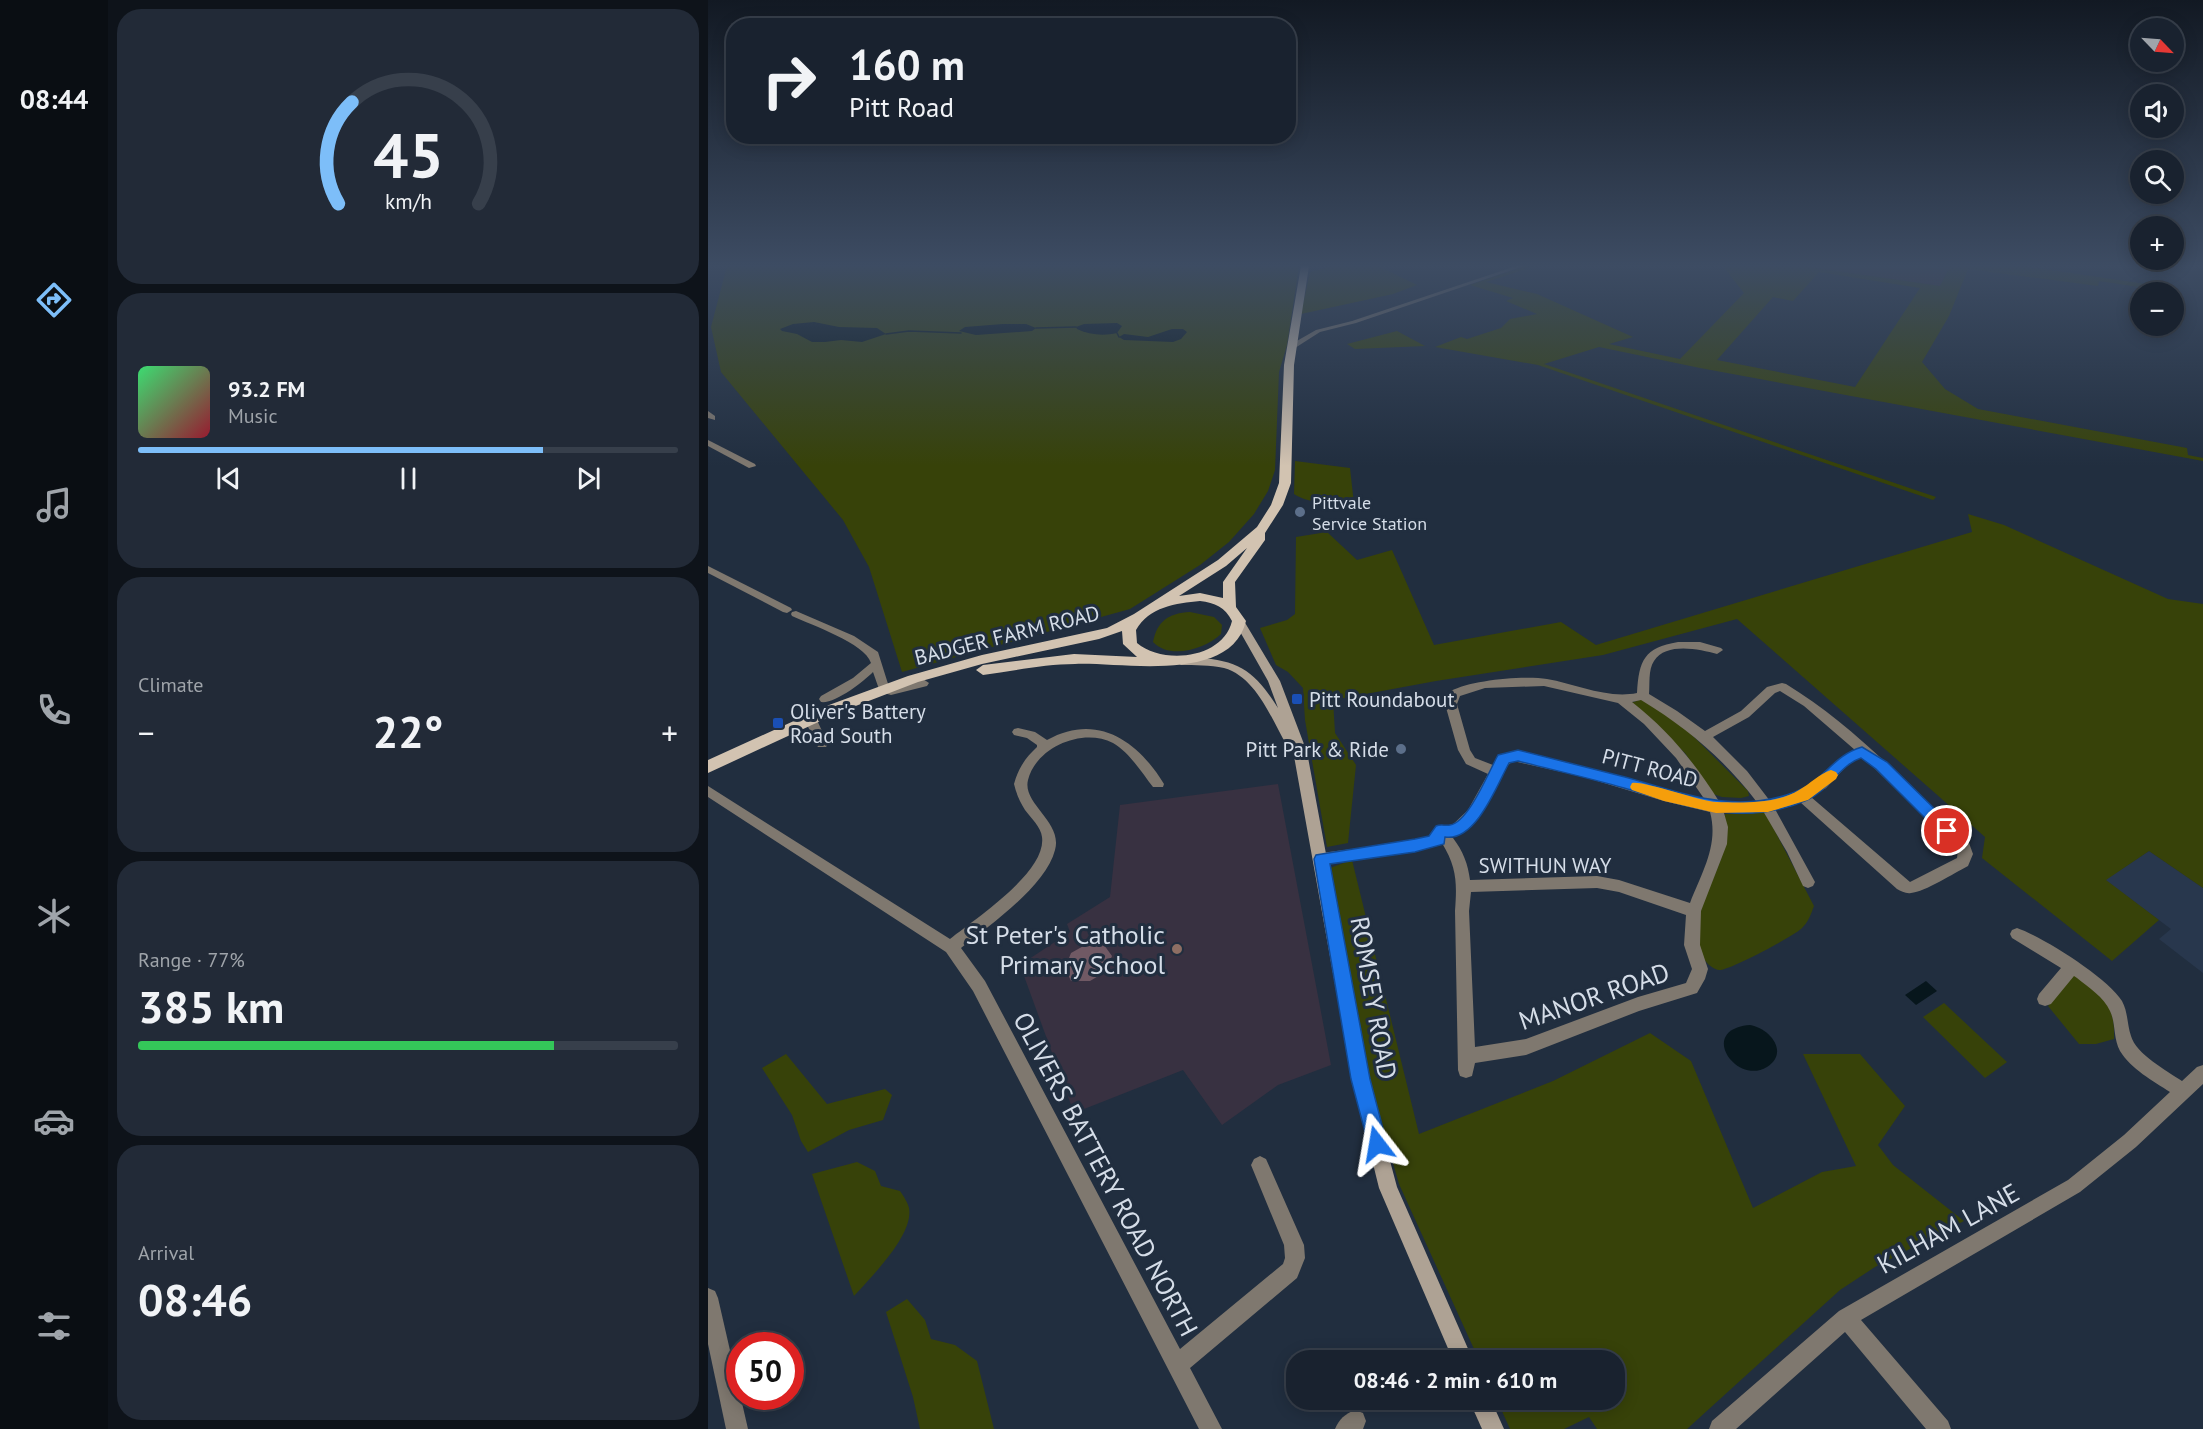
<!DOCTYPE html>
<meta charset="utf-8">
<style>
:root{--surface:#19222f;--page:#222a37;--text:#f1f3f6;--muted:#9fa4aa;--line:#373f4b;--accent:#7dbef9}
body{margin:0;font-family:"PT Sans",sans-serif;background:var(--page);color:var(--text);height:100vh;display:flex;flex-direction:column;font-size:22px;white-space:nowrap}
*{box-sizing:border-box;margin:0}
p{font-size:20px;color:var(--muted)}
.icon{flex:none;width:33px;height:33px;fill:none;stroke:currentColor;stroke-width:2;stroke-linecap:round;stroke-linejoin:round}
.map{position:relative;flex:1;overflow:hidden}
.side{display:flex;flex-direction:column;gap:9px;padding:9px;background:#0e131a;width:600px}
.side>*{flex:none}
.guide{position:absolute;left:18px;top:18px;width:570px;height:126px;border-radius:24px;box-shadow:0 3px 15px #0003,0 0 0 2px var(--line);background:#19222f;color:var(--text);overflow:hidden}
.needle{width:39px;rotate:115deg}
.buttons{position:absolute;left:1422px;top:18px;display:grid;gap:12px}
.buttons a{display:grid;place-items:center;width:54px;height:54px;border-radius:50%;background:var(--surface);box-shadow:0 3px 15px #0003,0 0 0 2px var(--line);font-size:30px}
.speed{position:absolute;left:18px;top:1332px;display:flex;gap:12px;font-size:30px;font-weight:700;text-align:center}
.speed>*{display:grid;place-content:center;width:78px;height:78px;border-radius:50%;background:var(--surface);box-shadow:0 3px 15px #0003,0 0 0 2px var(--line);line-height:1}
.speed .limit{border:9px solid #d22;background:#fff;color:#111}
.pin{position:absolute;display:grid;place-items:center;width:51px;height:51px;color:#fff;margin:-26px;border:3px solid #fff;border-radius:50%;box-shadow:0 2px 6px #0007}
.me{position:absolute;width:66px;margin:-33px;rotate:346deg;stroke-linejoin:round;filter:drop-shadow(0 0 4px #0008)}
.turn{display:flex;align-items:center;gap:21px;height:126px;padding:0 24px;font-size:27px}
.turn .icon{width:78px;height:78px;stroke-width:2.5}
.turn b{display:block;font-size:42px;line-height:51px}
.big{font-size:45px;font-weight:600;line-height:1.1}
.side .tile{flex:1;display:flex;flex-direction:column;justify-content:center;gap:9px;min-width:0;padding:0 21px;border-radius:24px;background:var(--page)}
.side .dial{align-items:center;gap:0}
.dial svg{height:156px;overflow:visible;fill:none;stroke:var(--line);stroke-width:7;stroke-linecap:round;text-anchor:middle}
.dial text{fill:var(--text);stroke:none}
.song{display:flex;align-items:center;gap:18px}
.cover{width:72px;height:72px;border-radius:9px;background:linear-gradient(135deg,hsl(140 70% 55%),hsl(350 70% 35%))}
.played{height:6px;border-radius:3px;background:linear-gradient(90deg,var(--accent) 75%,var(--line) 75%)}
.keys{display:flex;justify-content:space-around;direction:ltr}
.heat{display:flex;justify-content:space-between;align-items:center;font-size:33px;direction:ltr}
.charge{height:9px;border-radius:4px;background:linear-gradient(90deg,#34c759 77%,var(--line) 0)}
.trip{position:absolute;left:578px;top:1350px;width:339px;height:60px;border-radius:24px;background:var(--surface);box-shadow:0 3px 15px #0003,0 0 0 2px var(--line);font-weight:600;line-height:60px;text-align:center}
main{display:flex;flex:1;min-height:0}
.menu{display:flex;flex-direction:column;width:108px;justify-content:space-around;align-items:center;background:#0a0e13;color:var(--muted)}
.menu .icon{width:42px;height:42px}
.menu .current{color:var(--accent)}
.menu b{font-size:27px;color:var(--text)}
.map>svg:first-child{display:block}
</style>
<main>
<nav class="menu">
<b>08:44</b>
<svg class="icon current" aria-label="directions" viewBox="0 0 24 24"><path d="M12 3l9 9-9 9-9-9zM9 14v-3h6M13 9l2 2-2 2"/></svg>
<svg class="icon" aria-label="music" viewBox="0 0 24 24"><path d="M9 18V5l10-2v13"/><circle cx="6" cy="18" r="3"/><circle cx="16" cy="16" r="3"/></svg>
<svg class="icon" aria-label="phone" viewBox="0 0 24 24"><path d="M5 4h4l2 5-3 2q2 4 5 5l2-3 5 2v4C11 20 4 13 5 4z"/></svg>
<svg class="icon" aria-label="climate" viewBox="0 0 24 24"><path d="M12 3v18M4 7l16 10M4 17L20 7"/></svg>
<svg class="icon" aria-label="car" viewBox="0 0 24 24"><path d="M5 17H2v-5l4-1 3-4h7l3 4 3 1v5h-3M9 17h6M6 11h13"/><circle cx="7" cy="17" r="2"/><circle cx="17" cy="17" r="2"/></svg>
<svg class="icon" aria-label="filters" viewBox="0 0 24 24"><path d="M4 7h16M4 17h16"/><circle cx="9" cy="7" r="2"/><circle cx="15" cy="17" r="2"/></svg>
</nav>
<section class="side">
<div class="tile dial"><svg viewBox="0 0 100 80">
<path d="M14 69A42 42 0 1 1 86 69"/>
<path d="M14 69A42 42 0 0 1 21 17" stroke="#7dbef9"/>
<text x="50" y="56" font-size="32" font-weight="700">45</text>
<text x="50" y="72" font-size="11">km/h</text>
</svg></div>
<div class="tile">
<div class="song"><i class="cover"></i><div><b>93.2 FM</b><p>Music</p></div></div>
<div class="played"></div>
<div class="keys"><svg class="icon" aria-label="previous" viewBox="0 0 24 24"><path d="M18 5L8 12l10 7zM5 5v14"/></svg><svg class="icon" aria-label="pause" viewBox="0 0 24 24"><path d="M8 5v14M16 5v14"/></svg><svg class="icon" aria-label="next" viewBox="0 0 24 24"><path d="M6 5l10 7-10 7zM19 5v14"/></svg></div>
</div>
<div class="tile"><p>Climate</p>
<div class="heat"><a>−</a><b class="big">22°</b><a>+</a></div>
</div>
<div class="tile"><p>Range · 77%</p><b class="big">385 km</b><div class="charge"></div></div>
<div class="tile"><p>Arrival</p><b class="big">08:46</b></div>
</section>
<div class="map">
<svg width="1495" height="1429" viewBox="0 0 1495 1429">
<rect width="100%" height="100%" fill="#212e3f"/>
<path fill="#28374d" d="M1441,851L1495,888V973L1451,939L1463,929L1397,880Z"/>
<path fill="#402f39" d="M1094,266H1228L1241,268L1232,286Z"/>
<path fill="#383141" d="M570,784L623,1065L570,1085L514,1125L475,1070L366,1113L312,965L362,932L359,924L402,897L412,805Z"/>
<g fill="#374209" fill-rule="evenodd">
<path d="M19,266H591L579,345L571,372L567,470L560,491L546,514L521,542L492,565L422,609L194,672L161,567L135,520L13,372L3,327Z"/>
<path d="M624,266H670L709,285L685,294L593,314L602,272Z"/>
<path d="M818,266H827L778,282L829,294L925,337L901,344L972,359L1036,293L1017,269L1019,266H1094L1232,286L1241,268L1228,266H1315L1444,285V289L1391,281L1390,286L1260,269L1241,316L1214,362L1237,389L1270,409L1479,448L1480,455L1495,458V461L992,368L891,347L836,364L1228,497L1225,500L830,365L727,347L753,337L759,339L793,328L802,319L829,314L798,301L805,298L762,285ZM1111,272L1212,288L1147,387L1009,360L1065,297L1085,301Z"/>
<path d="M689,331L717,346L647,349L639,344Z"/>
<path d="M587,461L642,468L646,504C627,503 603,505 586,494Z"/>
<path d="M1260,514L1296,525L1460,599L1495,604V888L1441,851L1398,880L1451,920L1404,961L1274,858L1277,837L1029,619L895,655L728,681L625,700L627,733L648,765L640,843L619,847L597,720L595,688L580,672L568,665L552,628L579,620L587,614L588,537L619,532L649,560L684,550L726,645L853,622L888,645L1264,532Z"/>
<path d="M482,612L506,617L514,625L513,634C497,649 462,660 445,642C449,621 461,613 482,612Z"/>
<path d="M934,699L974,725L1040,791L1041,796L1033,798L1014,797L1005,794L977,753L923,703Z"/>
<path d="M1057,812L1106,906C1103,914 1100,923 1093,929C1084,937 1020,971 1011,970C1002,969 992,956 990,947C981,918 1013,871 1018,841C1019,833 1015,823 1017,814Z"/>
<path d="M644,860L711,1134L845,1081L942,1033L983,1061L1045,1208L1114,1172L1148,1166L1095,1054H1152L1197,1106L1170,1145L1185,1165L1256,1221L1167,1267L1132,1290L979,1429H889L881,1417L856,1429H802L789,1400H906V1360H771L691,1184L661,1078L622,868Z"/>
<path d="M1365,975L1370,977C1396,998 1407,1003 1406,1039L1388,1044H1371L1340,1006Z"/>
<path d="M1236,1003L1299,1062L1277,1078L1215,1017Z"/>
<path d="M78,1054L119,1104L177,1089L184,1095L175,1120L141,1130L100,1152L93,1141L84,1115L54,1068Z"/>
<path d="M149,1162L167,1171L173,1186L192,1191C195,1195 200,1203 201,1208C206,1235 163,1277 146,1296L104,1174Z"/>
<path d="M199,1299L217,1320L223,1339L247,1345L269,1361L286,1429H212L205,1397L178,1312Z"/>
</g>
<g fill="#07161c">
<path d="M106,322L131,327L169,328L178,334L154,342L133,340L117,342H104L89,334L74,331L72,329L85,324Z"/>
<path d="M409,323L414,326L409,333C396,336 381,335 369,329L368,327L376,324Z"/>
<path d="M295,324H318L328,328L324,331L268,335L251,331L257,327Z"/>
<path d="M464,329H475L479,332L473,339L465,342L416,340L411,337L416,334L440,337Z"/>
<path d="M1218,981L1229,991L1208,1005L1197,995Z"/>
<path d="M1042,1025C1061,1028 1082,1052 1059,1067C1028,1086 989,1029 1042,1025Z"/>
</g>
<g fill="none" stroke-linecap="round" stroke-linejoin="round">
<g stroke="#07161c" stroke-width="1.5">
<path d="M328,328L368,327"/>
<path d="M409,333L411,337"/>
<path d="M178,334L201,331L253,333"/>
</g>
</g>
<path fill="#705964" d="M379,944L396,945L404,956L397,972L382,981H363L357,968L363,953Z"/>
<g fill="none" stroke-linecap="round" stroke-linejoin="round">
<g fill="#7f786f" fill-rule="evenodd">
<path d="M808,266H816L648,323L612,332L587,348L580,346L608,330L644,321Z"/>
<path d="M0,411L7,416V420L0,418Z"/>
<path d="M0,440L47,464L48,466L41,468L0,446Z"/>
<path d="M0,566L83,608L84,610L79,613L75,612L0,573Z"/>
<path d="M88,611L146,636L170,652L181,687L215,679L221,683L219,686L183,695L172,692L165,672C155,682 127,704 113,702L111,699L113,696L145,678L163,663C157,643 103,625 84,616L83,614L84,612Z"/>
<path d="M970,642H992L1013,648L1015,650L1009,654C991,649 958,642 946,661C940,670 942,684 941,694L969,711L997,731L1033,711L1059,687L1074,683L1078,684C1147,726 1203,788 1261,843L1265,854L1260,866C1246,873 1217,892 1203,893C1198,894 1193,891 1189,889L1092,802L1067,809L1107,882L1105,886L1100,888L1095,886L1079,852L1055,811L1016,813L1020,827L1019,844L993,911L992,945L1000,969L997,979L989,993L931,1011L818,1055L767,1063L764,1076L758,1078L752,1076L750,1070L747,911C749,883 749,868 734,843L707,851L613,865L608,863L606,859L608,855L613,853L707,841L730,834L736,838H745C755,851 760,864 762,880L889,876L911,880L982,903C994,872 1011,845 1002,812L956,801L876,777L805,761C786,773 769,845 739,836L737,832L760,810L780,774L758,764L750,750L737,704L743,691C762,680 817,675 839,679C868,684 899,699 929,693C931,660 936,648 970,642ZM836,686L910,703L936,724L968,758L997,800L956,791L876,767L803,752L792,756L785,765L767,758L762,750L749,704L752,696L777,688ZM1072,691L1096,706L1147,750C1128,757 1123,772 1107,783C1093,792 1077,796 1062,801L1039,771L1005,737L1041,717L1067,693ZM933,700C979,728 1016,759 1048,801L1012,803C988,764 960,730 924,702ZM1155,757L1250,850L1249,858L1202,882L1103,797L1118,788L1144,760ZM889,888L911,892L978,915L976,945L984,969L978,983L930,997L818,1039L767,1047L761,911L763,892Z"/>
<path d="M102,714L108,718L120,744L118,747H110L108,744L96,718Z"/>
<path d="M310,728L327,732L339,740C389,712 430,741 456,784L455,787H445C434,773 422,753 405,743C375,727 328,747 320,780C314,804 355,822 347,850C338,886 281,926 253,948L277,981L472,1349L575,1264L577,1258L576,1245L543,1165L546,1159L552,1156L558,1159L596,1245L597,1258L589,1278L482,1368L514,1429H491L265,991L238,952L0,797V786L242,939C267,919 339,872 334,837C333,827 323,818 317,810C312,802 308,793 306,784C310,769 317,758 329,747V745L319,738L306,735L304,732L306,729Z"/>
<path d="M1309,928C1335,937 1400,978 1414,1001C1420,1012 1419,1024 1423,1036C1428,1054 1459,1071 1474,1081L1489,1067L1495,1065V1084L1428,1147L1372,1192L1153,1320L1240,1421L1243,1429H1218L1137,1332L1028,1429H1001L1004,1421L1131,1311L1360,1180L1416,1135L1462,1092C1445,1081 1423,1069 1412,1051C1405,1038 1408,1023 1402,1011C1396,997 1380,987 1369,978L1366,976L1343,1004L1337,1006L1331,1004L1329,999L1331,994L1353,968L1304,938L1302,934L1304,930Z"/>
<path d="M0,1288L7,1291L10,1298L40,1429H18L0,1344Z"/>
<path d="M647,1410L655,1413L658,1421L655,1429H627C631,1419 637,1414 647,1410Z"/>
</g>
<g fill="#aea294" fill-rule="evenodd">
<path d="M531,618L536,621L572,681L599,752L660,1079L689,1187L765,1360H745L671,1188L644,1079L584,745L578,744C563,718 548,677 516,668C502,665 487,665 473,665L467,661C473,656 482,658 490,658C532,660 548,673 570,708L560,681L526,621Z"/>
<path d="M761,1400H783L796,1429H774Z"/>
</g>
<path fill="#d2c3b1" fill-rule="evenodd" d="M593,266H601L586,365L583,483L575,505L557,533V540L527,582L528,607L538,621C523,684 414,662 367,664C337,664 305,671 275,675L268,670L275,665L366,654L429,657L415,644L414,631L391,639L274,664L210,682L132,712L0,773V760L121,705L200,676L274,655L399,628L426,614L510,560L549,527L563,505L571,483L576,365ZM539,548L515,582V598L492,593L471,596L518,566ZM492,601C507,603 517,607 524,621C515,659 455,665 429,643L428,630C441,607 468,603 492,601Z"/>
</g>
<linearGradient id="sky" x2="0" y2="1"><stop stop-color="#121923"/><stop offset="0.57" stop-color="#3d4c63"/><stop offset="1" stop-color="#3d4c63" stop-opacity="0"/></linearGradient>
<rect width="1495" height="466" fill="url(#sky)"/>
<path fill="#1a73e8" stroke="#114b97" stroke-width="1.5" d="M1154,747L1179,762L1245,827L1247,831L1245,835H1234L1168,769L1153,758C1132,765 1121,790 1099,800C1036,828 978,806 916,788C881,778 845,770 810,761L801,763C789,785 768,842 737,837L736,844L707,852L622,864L662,1079L679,1144L676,1151L669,1154L662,1151L643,1079L606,859L608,855L707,839L721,836L728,826C733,824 737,826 742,825C761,822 781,771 790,755L810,750C845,759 881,768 917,777C975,793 1027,815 1087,792C1116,782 1123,756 1154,747Z"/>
<path fill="#f59e0b" d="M1123,770L1128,772L1130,775L1128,779L1100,800L1060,812L1008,813L956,801L924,790L922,787L924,783C934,780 991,801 1009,802C1034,803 1069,804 1091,790C1102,784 1111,774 1123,770Z"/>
<g fill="#5c6f8a" stroke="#212e3f" stroke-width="2">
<circle cx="592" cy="512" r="6"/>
<circle cx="693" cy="749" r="6"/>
</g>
<g fill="#1a4fb4" stroke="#212e3f" stroke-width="2">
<rect x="583" y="693" width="12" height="12" rx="3"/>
<rect x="64" y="717" width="12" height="12" rx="3"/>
</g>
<circle fill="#8d6e63" stroke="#212e3f" stroke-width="2" cx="469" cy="949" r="6"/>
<g text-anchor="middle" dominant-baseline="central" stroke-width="6" stroke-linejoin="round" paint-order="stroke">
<g font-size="18" fill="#d5dde8" stroke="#212e3f" text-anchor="start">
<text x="604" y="502">Pittvale<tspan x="604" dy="21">Service Station</tspan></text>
</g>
<g font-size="21" fill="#d5dde8" stroke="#212e3f">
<text transform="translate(299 635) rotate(-14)">BADGER FARM ROAD</text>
<text transform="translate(942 768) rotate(15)">PITT ROAD</text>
<text x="837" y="865">SWITHUN WAY</text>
</g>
<g font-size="21" fill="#d5dde8" stroke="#212e3f" text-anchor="start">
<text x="601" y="699">Pitt Roundabout</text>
<text x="82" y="711">Oliver's Battery<tspan x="82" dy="24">Road South</tspan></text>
<text x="681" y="749" text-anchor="end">Pitt Park &amp; Ride</text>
</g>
<g font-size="26" fill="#d5dde8" stroke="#212e3f" text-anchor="end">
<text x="457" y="934">St Peter's Catholic<tspan x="457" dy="30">Primary School</tspan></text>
</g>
<g font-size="26" fill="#d5dde8" stroke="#212e3f">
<text transform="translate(886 996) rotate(-19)">MANOR ROAD</text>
<text transform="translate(666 998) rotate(80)">ROMSEY ROAD</text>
<text transform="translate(398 1174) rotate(62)">OLIVERS BATTERY ROAD NORTH</text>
<text transform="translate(1240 1228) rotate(-29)">KILHAM LANE</text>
</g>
</g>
</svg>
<div class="buttons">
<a><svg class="needle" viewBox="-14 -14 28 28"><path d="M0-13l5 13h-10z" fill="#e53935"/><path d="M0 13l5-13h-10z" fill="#9fa4aa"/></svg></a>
<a><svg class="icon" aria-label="sound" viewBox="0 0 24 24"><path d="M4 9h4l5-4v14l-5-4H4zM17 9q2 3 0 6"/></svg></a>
<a><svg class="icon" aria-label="search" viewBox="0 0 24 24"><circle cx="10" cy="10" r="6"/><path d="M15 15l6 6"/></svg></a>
<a>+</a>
<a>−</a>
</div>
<div class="speed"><div class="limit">50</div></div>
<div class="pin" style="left:1239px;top:831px;background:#d93025"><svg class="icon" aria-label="arrive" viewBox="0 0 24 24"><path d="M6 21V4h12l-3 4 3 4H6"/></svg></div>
<svg class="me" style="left:669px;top:1144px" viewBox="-20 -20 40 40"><path d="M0-17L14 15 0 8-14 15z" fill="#1a73e8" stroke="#fff" stroke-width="4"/></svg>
<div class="trip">08:46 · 2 min · 610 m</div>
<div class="guide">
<div class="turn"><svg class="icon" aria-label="right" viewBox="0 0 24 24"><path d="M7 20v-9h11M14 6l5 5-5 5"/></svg><div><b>160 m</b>Pitt Road</div></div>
</div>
</div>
</main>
